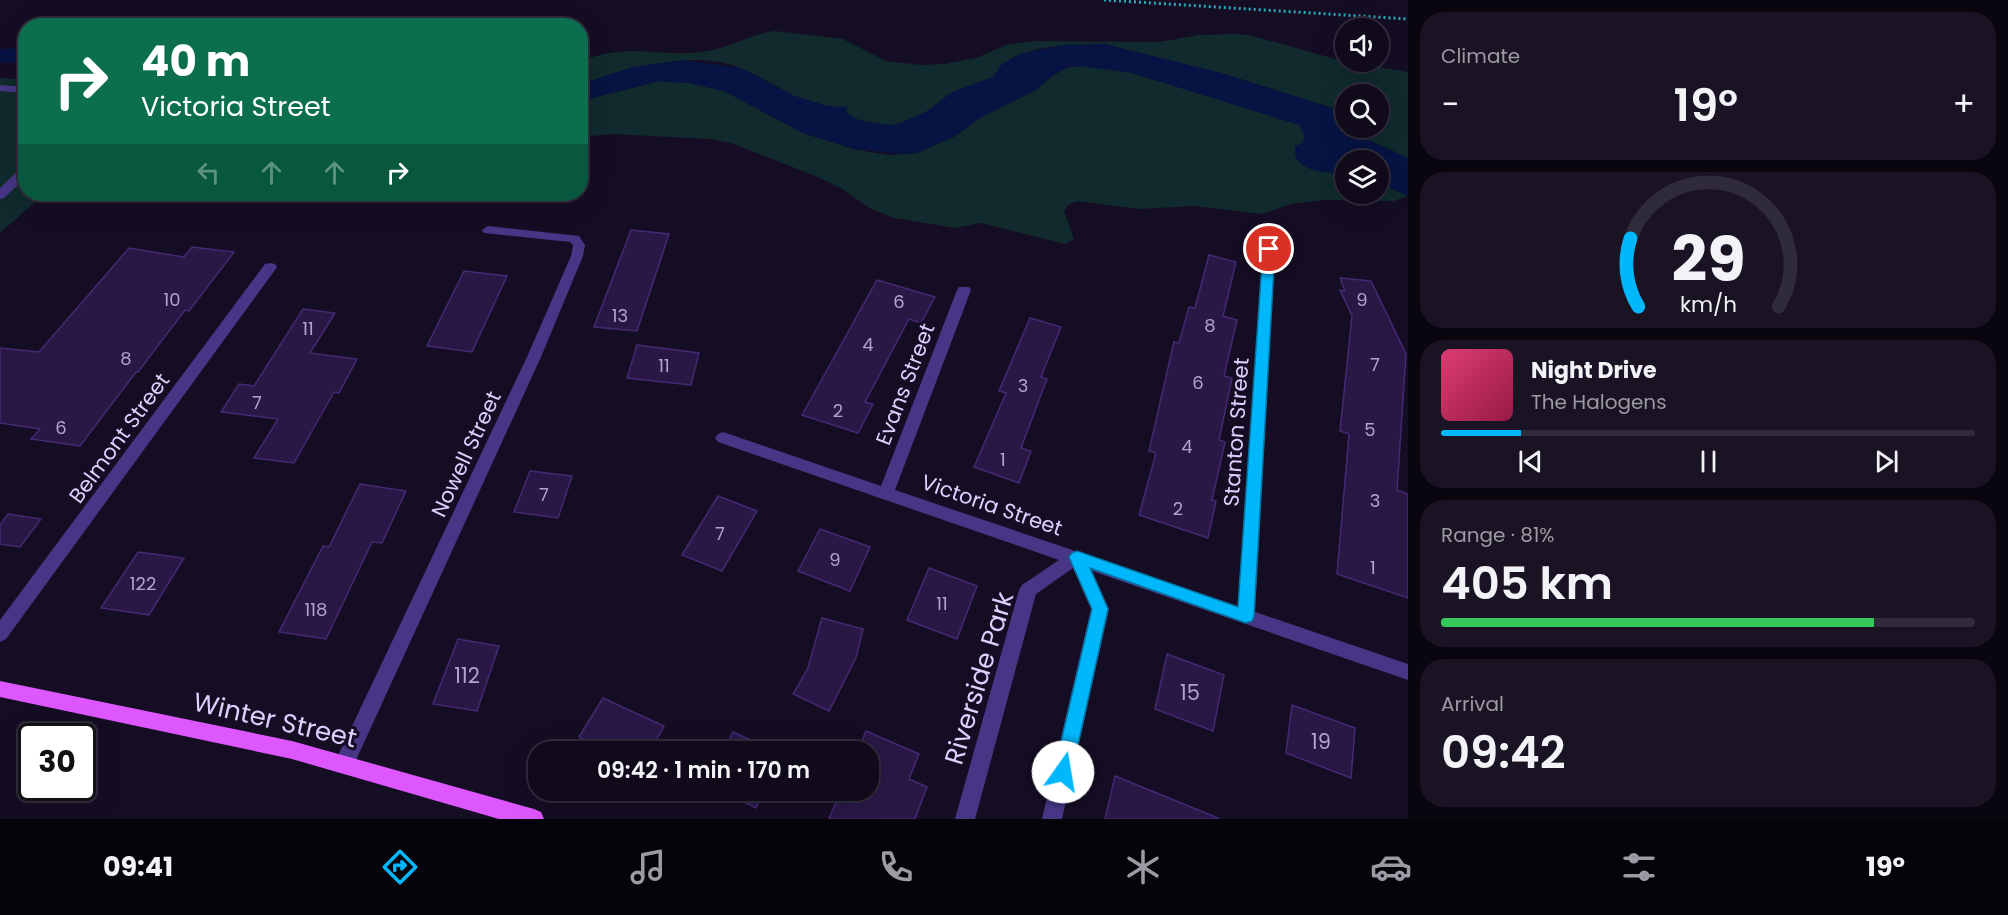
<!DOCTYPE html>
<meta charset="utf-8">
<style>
:root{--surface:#100a1b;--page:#191324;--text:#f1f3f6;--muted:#9c9aa3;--line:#302b3a;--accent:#00b7fb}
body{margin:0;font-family:Poppins,sans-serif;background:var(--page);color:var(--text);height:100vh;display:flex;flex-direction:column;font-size:22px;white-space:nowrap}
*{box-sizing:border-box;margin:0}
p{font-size:20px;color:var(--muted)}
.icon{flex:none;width:33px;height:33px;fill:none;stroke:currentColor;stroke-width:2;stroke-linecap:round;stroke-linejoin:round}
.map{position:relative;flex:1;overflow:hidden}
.side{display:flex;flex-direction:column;gap:12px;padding:12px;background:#09060f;width:600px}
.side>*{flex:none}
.banner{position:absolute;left:18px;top:18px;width:570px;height:183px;border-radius:24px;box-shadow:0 6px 24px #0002,0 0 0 2px var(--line);background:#0b6e4f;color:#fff;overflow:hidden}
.tools{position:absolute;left:1335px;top:18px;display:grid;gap:12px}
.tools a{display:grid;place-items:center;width:54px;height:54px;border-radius:50%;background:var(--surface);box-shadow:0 6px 24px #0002,0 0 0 2px var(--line);font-size:30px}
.speed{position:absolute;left:18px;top:723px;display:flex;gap:12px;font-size:30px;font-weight:700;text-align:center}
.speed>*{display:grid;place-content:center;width:78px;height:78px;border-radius:50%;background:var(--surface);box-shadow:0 6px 24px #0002,0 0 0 2px var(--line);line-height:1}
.speed .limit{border:3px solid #111;border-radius:9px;background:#fff;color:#111}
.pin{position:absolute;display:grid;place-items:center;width:51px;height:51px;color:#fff;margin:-26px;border:3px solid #fff;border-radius:50%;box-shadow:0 2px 6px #0007}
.me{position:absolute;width:66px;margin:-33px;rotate:13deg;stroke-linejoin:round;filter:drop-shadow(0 0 4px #0008)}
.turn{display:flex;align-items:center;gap:21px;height:126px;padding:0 24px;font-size:27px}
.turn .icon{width:78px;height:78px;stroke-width:2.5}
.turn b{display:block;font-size:42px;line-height:51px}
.lanes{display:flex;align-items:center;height:57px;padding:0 24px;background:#0003;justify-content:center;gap:30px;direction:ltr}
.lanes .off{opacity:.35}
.big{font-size:45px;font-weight:600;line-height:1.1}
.side .widget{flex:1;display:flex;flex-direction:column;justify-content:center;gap:9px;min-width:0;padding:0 21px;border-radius:24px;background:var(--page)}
.side .dial{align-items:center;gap:0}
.dial svg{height:156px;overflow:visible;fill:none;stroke:var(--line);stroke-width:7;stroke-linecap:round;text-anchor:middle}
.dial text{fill:var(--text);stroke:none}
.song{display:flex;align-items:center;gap:18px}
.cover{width:72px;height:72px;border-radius:9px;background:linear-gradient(135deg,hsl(340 70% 55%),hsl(340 70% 35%))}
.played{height:6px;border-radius:3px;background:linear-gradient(90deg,var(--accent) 15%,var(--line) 15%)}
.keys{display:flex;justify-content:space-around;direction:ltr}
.heat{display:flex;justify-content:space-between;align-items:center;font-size:33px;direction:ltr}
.charge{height:9px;border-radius:4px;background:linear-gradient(90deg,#34c759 81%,var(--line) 0)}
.trip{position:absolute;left:528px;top:741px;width:351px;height:60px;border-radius:24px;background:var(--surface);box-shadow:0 6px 24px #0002,0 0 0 2px var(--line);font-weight:600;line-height:60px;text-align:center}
.tabs{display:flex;height:96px;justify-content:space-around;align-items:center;background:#06040b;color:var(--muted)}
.tabs .icon{width:42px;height:42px}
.tabs .on{color:var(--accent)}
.tabs b{font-size:27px;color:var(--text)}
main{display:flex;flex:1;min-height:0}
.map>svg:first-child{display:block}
</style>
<main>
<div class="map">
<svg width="1408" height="819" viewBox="0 0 1408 819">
<rect width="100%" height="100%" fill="#150d24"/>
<g fill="#102a2e">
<path d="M775,31L843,39L886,61L921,65L944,64L976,58L1006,45L1034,41L1159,42L1199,35L1232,34L1249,35L1346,62L1408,72V158L1366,139L1353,128H1378V94H1346L1345,120L1332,108L1221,73L1104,44L1064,45L1037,49L1013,57L993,77L975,84L915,135L791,102V94C776,86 759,76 742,69C694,47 628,70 581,84L580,62C628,41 661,59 708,51C732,47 751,34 775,31Z"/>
<path d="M1081,66L1138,69L1314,127L1346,160V194H1378L1379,183L1408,196L1394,201L1325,200L1291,204L1262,214L1194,206L1138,209L1077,201L1068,205L1064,211L1074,239L1065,244L981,223L955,228L894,218L869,208L844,190L818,177L731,143L710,139L611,134L581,137L580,101L659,81L689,83L724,91L803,133L854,149L888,155L917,153L955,136L983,116L1034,91L1055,74L1067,68Z"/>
<path d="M0,78L25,80L26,194H44L0,233Z"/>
</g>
<g fill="#071342">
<path d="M1104,44L1221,73L1332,108L1345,120L1346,128H1353L1366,139L1408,158V196L1379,183L1378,160H1346L1345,175C1326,171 1292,174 1295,146L1303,143L1305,137L1299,125L1132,73L1081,66L1067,68L1055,74L1034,91L983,116L955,136L917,153L903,154L854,149L803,133L724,91L689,83L659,81L581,101V84L633,67L683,60L741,68L792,95L827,106L848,107L846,112L853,118L867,122L891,125L901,123L927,111L952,92L993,77L1002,64L1023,53L1064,45Z"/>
<path d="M25,48V63H0V49Z"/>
</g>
<g fill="#291846" stroke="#442973" stroke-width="1.5">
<path d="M631,230L669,234L637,331L594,327Z"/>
<path d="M192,247L234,252L189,311L185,310L138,372H136L80,446L31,439L40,429L0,423V348L39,352L129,248L184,257Z"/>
<path d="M1209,255L1236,262L1223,316L1237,320L1224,376L1232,378L1219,440L1225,442L1212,500L1216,501L1208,538L1139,515L1156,453L1149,451L1174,342L1179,343L1189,307L1195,308Z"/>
<path d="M464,271L507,276L472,352L427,346Z"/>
<path d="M1340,278L1371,281L1406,354L1397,490L1408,494V598L1337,574L1349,434L1340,431L1352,316L1340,290L1345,291Z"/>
<path d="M877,280L935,297L921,323L909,319L865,402L873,404L858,433L802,415Z"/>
<path d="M303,309L335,313L310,353L357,359L339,393L334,392L294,463L254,458L278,419L221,412L239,384L254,386Z"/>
<path d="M1030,318L1061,327L1041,377L1047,379L1021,448L1031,451L1019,483L974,467L1006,393L999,391Z"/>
<path d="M637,345L699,353L691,385L627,378Z"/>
<path d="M530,471L572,476L558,518L514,512Z"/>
<path d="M360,484L406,491L382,543L372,542L326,639L279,632L323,546L329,547Z"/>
<path d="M718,496L757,511L722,571L682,555Z"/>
<path d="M8,514L41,519L20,547L0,544V525Z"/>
<path d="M820,529L870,547L850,591L798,571Z"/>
<path d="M138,552L184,558L149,615L101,608Z"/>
<path d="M929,568L977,586L957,639L907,620Z"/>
<path d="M822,618L863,629L856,658L829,711L793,694L808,668Z"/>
<path d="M458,639L499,646L477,711L433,704Z"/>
<path d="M1167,654L1224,675L1213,731L1155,709Z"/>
<path d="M603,698L664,726L650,752H610L579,737Z"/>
<path d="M1292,705L1355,728L1351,778L1286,753Z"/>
<path d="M866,731L919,754L909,779L927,787L915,819H829L841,790H868V752H857Z"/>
<path d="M733,732L777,752H723Z"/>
<path d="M1115,776L1218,818L1217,819H1105Z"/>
<path d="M720,790H764L756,808Z"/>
</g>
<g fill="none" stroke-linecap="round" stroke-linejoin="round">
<path stroke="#28aaba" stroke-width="3" stroke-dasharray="2 3" stroke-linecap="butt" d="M1104,0L1408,19"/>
<g fill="#463685" fill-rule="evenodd">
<path d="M0,85L26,87V93L0,91Z"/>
<path d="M22,167H26V177L4,198L0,199V188Z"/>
</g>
<g fill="#463685" fill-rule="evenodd">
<path d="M488,226L579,236L585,245L583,256L541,357L351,771L344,773L337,771L334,764L527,357L571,256L573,245L570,242L484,233L482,230Z"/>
<path d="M1269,245L1275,249L1255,612L1408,664V680L1092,571L1109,609L1062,819H1042L1091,609L1073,568L1036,594L975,819H955L1019,590L1022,585L1059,560L718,442L715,438L718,434L723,432L881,486L957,290L959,287H969L971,290L895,490L1238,606L1263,249Z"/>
<path d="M270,263L275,264L277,267L275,270L6,639L0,642V620L265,264Z"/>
</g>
<path fill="#dd57ff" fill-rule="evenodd" d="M0,681L292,741L534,809L541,812L544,819H499L292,759L0,697Z"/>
</g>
<path fill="#00b7fb" stroke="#0077a3" stroke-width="1.5" d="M1269,246L1275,249L1254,616L1252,621L1246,623L1090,568L1108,609L1072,772L1069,778L1063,781L1056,778L1054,772L1092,609L1069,557L1072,553L1077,551L1238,607L1263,249Z"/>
<g text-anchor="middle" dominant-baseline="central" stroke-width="6" stroke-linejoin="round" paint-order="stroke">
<g font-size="18" fill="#b0a2d1">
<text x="172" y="299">10</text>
<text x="1362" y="299">9</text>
<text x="899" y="301">6</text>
<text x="620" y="315">13</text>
<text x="1210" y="325">8</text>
<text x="308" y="328">11</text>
<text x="868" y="344">4</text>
<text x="126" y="358">8</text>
<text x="1375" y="364">7</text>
<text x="664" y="365">11</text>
<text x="1198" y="382">6</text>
<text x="1023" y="385">3</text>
<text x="257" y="402">7</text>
<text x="838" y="410">2</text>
<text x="61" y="427">6</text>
<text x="1370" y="429">5</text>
<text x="1187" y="446">4</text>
<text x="1003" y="459">1</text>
<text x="544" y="494">7</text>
<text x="1375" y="500">3</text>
<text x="1178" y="508">2</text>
<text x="720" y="533">7</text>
<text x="835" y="559">9</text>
<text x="1373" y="567">1</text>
<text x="143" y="583">122</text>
<text x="942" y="603">11</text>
<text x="316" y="609">118</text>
</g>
<g font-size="21" fill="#ddd0ff" stroke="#150d24">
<text transform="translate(905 384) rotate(-69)">Evans Street</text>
<text transform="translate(1236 432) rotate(-86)">Stanton Street</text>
<text transform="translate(119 438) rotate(-54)">Belmont Street</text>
<text transform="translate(466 454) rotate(-65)">Nowell Street</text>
<text transform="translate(992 505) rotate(19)">Victoria Street</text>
</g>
<g font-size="21" fill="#b0a2d1">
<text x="467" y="675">112</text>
<text x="1190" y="692">15</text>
<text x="1321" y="741">19</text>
</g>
<g font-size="26" fill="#ddd0ff" stroke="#150d24">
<text transform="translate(979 678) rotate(-73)">Riverside Park</text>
<text transform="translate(275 720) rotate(13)">Winter Street</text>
</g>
</g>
</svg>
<div class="tools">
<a><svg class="icon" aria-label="sound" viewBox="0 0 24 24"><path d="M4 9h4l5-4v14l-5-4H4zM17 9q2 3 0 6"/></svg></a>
<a><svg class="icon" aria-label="search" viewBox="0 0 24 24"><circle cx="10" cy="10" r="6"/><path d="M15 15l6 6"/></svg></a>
<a><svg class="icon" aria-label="layers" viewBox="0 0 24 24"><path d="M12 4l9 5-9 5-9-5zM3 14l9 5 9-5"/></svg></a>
</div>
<div class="speed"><div class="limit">30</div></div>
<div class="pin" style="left:1269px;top:249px;background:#d93025"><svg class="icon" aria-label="arrive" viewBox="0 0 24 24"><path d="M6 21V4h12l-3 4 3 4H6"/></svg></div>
<svg class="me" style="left:1063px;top:772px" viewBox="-20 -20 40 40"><circle r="19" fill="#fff"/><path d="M0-13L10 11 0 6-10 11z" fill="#00b7fb"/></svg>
<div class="trip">09:42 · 1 min · 170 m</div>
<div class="banner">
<div class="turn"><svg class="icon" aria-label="right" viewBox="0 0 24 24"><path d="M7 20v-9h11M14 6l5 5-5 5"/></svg><div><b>40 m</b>Victoria Street</div></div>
<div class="lanes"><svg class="icon off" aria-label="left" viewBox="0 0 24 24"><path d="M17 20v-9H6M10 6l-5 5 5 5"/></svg><svg class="icon off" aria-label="ahead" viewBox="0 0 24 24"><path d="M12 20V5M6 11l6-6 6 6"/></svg><svg class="icon off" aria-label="ahead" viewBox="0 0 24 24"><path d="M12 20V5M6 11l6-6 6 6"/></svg><svg class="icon" aria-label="right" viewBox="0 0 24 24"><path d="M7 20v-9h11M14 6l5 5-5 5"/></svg></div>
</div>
</div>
<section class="side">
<div class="widget"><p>Climate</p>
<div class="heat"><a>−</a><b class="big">19°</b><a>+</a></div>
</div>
<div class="widget dial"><svg viewBox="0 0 100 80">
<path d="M14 69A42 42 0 1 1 86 69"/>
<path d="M14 69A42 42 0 0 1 10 34" stroke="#00b7fb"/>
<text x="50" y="56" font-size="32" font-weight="700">29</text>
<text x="50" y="72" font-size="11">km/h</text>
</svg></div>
<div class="widget">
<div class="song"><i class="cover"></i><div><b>Night Drive</b><p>The Halogens</p></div></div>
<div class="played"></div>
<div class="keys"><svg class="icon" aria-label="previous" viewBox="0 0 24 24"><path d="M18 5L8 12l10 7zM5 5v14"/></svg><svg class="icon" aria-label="pause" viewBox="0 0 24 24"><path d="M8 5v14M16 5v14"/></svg><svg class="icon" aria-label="next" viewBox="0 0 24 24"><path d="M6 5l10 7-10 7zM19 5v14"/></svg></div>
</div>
<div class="widget"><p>Range · 81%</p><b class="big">405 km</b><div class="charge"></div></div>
<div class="widget"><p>Arrival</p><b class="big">09:42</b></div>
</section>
</main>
<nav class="tabs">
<b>09:41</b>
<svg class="icon on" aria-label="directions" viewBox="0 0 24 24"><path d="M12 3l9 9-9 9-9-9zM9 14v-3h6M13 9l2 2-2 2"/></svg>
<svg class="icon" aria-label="music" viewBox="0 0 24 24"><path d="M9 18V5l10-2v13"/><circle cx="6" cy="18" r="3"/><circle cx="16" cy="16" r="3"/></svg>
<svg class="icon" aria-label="phone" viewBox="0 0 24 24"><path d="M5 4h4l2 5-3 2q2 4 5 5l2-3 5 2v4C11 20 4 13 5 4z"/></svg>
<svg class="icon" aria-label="climate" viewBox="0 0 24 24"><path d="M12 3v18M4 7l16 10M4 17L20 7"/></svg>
<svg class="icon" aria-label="car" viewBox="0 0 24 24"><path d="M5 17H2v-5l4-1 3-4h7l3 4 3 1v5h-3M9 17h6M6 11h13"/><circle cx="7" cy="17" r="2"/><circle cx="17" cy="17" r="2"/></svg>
<svg class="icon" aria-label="filters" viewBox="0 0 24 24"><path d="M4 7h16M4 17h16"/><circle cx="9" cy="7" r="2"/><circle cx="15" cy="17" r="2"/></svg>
<b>19°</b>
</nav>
